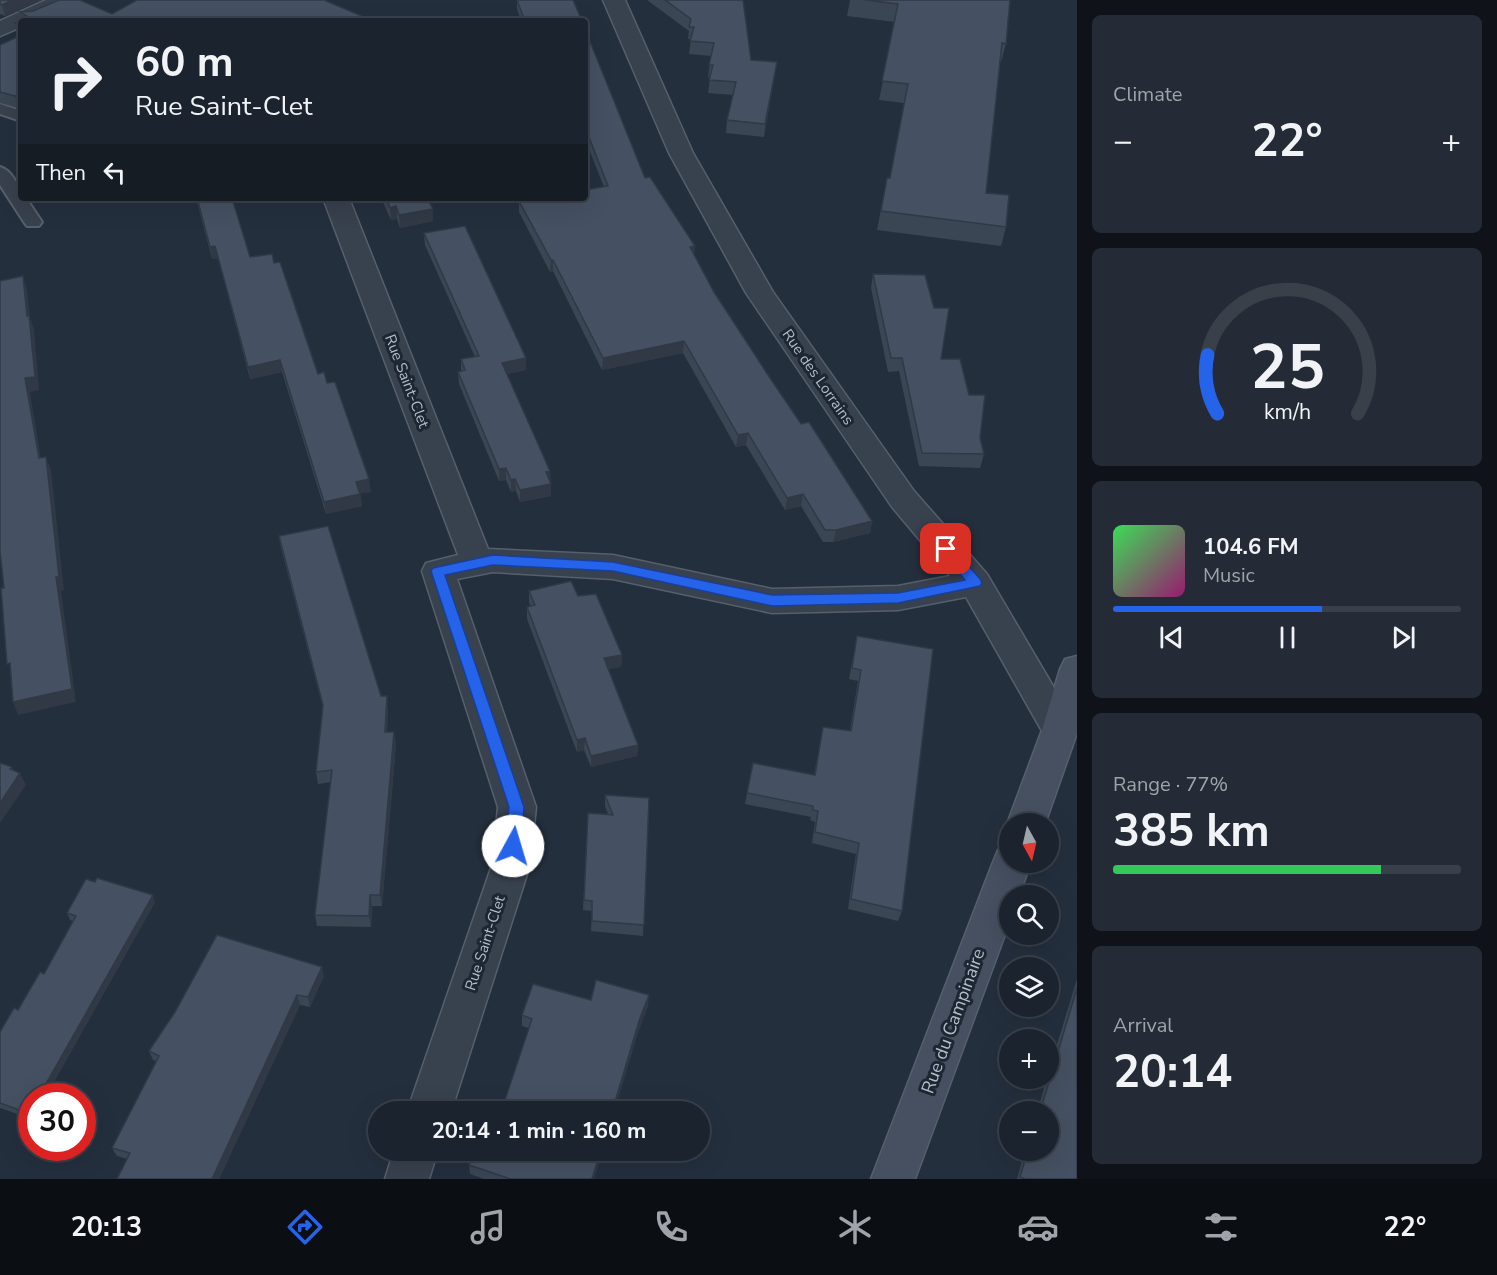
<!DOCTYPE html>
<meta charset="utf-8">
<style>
:root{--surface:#1b232e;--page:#242b36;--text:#f1f3f6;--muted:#a0a4aa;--line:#39404a;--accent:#2563eb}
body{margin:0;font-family:"Nunito Sans",sans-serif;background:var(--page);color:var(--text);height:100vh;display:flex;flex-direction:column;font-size:22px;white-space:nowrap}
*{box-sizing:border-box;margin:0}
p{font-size:20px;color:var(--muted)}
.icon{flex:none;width:33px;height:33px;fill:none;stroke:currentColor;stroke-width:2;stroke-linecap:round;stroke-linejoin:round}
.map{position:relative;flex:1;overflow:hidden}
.sheet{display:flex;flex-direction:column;gap:15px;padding:15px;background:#0f1319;width:420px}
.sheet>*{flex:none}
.banner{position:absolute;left:18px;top:18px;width:570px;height:183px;border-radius:6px;box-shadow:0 6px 24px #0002,0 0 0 2px var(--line);background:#1b232e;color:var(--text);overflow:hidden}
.needle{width:39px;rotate:172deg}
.buttons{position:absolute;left:999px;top:813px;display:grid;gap:12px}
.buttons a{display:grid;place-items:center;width:60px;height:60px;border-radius:50%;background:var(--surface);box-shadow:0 6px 24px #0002,0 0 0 2px var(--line);font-size:30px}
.speed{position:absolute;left:18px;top:1083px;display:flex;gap:12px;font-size:30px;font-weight:700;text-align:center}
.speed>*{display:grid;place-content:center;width:78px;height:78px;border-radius:50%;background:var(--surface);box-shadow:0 6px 24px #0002,0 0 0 2px var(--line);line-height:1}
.speed .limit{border:9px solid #d22;background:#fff;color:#111}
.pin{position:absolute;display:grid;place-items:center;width:51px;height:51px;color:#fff;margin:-26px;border-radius:12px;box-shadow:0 3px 9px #0006}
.me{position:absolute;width:66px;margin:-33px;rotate:6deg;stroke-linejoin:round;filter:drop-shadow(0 0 4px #0008)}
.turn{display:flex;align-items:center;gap:21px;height:126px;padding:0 18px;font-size:27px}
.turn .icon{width:78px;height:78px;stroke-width:2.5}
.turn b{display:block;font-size:42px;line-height:51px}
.then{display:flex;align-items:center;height:57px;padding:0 18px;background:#0003;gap:12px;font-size:22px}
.big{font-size:45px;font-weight:700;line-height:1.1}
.sheet .card{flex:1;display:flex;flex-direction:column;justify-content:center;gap:9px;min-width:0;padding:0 21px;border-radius:9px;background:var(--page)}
.sheet .dial{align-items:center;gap:0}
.dial svg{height:156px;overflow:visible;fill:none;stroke:var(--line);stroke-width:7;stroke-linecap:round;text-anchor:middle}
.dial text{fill:var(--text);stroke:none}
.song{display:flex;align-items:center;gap:18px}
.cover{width:72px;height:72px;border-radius:9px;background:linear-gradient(135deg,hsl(130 70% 55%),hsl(320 70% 35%))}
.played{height:6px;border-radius:3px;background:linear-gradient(90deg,var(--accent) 60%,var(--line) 60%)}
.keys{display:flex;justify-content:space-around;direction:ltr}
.heat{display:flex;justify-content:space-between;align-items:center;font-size:33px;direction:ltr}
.charge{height:9px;border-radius:4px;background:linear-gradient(90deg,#34c759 77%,var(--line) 0)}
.trip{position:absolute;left:368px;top:1101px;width:342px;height:60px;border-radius:30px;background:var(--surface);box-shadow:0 6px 24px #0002,0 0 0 2px var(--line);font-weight:700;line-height:60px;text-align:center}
.tab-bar{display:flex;height:96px;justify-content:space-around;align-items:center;background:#0b0e12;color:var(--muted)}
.tab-bar .icon{width:42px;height:42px}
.tab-bar .on{color:var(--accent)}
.tab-bar b{font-size:27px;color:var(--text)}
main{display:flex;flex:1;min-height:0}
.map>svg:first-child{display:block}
</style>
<main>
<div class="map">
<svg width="1077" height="1179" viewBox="0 0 1077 1179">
<rect width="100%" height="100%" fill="#242f3e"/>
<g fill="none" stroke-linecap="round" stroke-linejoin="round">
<defs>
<g id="lane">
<path d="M0,104L21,111V121L0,114Z"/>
<path d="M0,167C11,170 21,187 21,198H26L42,222L39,226H27L24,222L0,185Z"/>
</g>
<g id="street">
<path d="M46,0H74L71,5L35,21H21V27L0,36V21Z"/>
<path d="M603,0H625L693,153L773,292L914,491L987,574L1073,720L1077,732L1073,740L1060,744L1047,740L966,597L898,610L772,613L613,579L493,572L457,579L536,807L530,865L451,1112H407L492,865L498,807L422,571L426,563L458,555L323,198H349L488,549L613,555L772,589L898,586L950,576L892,507L746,293L669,153Z"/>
<path d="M394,1150H438L429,1179H385Z"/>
</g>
<g id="secondary">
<path d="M1077,656V733L1045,824H1010V829L1007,824L1042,730L1060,669L1065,659Z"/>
<path d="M1010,846V862H1031L1019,896H1010V921L915,1179H871L993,862L998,850Z"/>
</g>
</defs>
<use href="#lane" stroke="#565f6c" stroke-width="4"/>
<use href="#street" stroke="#565f6c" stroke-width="3"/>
<use href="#secondary" stroke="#565f6c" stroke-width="3"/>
<use href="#lane" fill="#38414e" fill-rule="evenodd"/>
<use href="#street" fill="#38414e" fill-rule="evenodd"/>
<use href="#secondary" fill="#465061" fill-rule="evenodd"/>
</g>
<g fill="#3b4654">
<path d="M0,0H41L5,16L0,14Z"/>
<path d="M324,0L21,21V107L19,108L0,103V45L19,36L18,35L15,23L22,20L20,12L112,14Z"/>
<path d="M517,0H573L582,21H521L517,9Z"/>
<path d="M647,0H743L751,60L777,62L764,137L726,133L727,120L733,95L708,93L710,78L708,77L711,56L689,54L691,39H688L689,31Z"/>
<path d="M850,0H1010L1006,44L1001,62H1000L986,193L1006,227L1001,246L877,230L887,178H890L904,103L879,100L895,22L847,16Z"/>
<path d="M585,29L645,178L694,255L714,292L768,375L801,424L872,521L870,533L833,542H823L801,506L785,510L746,445L736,447L683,353L602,370L553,271L550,272L519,212V201L604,187L585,139Z"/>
<path d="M196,198H232L250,257L274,263L318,374L327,383L371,492L360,493L362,506L326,514L282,372L250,379L218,258L212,259Z"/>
<path d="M381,198H427L433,209V221L400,228L397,219L391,220Z"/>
<path d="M424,233L526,358V370L507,374L550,471L551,496L520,502L516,491L511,492L506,480L499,481L459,384L458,372L461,371V359L475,357L425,245Z"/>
<path d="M873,274L934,308L941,359L980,438L984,454L980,468L919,466L899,371L888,372L871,288Z"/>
<path d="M279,536L388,707L387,732L396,744L382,906H372L371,927L317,926L315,915L331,782L318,784L316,772L323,708L281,548Z"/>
<path d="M529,591L578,596L622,655L621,667L608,669L638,745L637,756L591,767L584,750L577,752L527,619V607L530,606L529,602Z"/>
<path d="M857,636L902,911L898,921L848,909L856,854L812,843L815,822L810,820L811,817L745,804L753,763L814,775L823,727L850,730L858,681L849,679Z"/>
<path d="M605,795L649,798L643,936L591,931L592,911L583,910L588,813L608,814L605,806Z"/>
<path d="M155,902L46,1096H32V1119L0,1108V1032L18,1010L44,974L73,921L70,920L67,913Z"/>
<path d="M324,976L310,1007L300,1005L219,1179H117L127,1159L117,1156L112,1148L156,1061L153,1060L149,1051Z"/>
<path d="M1077,979V1179H1017L1025,1150H1048V1112H1037L1047,1078H1048V1074Z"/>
<path d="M591,1000L648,1006L638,1032L614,1112H501L529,1028L522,1026V1015Z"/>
<path d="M469,1165L594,1179H484L470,1174Z"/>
</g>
<g fill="#303945">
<path d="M12,0H41L5,16L2,5Z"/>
<path d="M777,62L775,75L764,137L765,124Z"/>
<path d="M21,93V107L19,108L15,96Z"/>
<path d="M396,206L397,219L391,220L390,208Z"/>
<path d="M433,209V221L400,228L399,215Z"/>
<path d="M215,246L218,258L212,259L210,247Z"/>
<path d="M695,246L694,258L690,247Z"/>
<path d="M551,260H553V271L550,272Z"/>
<path d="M23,276L27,290L30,318L34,329L39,390L30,392L43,472L39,458L25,378L27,316Z"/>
<path d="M684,341L683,353L602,370L603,358Z"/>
<path d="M526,358V370L502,375V363Z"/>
<path d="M280,360L282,372L250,379L248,367Z"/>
<path d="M748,433L746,445L736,447L738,435Z"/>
<path d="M46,457L51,470L64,590L61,591L76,702L18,715L13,702L56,577Z"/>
<path d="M506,468V480L499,481V469Z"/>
<path d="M550,471V484L546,472Z"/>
<path d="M369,479L371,492L357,494L356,482Z"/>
<path d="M515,479L516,491L511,492V480Z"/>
<path d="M551,484V496L520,502V490Z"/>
<path d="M360,494L362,506L326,514L324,502Z"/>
<path d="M803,494L801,506L785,510L787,498Z"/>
<path d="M872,521L870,533L833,542L836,530Z"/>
<path d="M622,655L621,667L603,670L604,658Z"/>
<path d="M387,696L388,707L387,744L385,732Z"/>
<path d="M394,732L396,744L382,906L380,895Z"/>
<path d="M585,738L584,750L577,752V740Z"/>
<path d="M638,745L637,756L591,767V756Z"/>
<path d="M12,767L17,778L20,773L26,785L0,823V803L10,769Z"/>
<path d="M153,895L155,902L46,1096H39Z"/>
<path d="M370,895L372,906L371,927L369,916Z"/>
<path d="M322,967L324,976L310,1007L308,997Z"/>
<path d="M297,995L300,1005L219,1179H212Z"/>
<path d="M649,995L648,1006L638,1032L614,1112H612L639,1021Z"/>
<path d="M601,1150H603L594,1179H592Z"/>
</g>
<g fill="#455162" stroke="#303945" stroke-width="1.5">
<path d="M0,0H12L2,5L0,4Z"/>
<path d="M59,0H80L112,14L137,0H324L369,19L370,21H21V26L15,23L28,17L20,12L33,11Z"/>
<path d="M517,0H573L582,21H525Z"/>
<path d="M665,0H743L751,60L777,62L765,124L727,120L736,82L709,80L713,65H709L714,43L690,41L694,27H689L691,19Z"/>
<path d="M865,0H1010L1006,44L1002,43L986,193L1009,195L1006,227L881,211L887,178H890L908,84L882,81L898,4Z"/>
<path d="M585,29L645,178L650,177L695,246L690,247L714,292L768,375L801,424L809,422L872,521L836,530H825L803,494L787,498L748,433L738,435L684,341L603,358L553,260H551L519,201L535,198H585V190L608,186L585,127Z"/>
<path d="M21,35V93L15,96L0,92V45Z"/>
<path d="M197,198H232L250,257L272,254L274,263L280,262L318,374L324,372L327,383L335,382L369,479L356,482L360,494L324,502L280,360L248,367L215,246L210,247Z"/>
<path d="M386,198H427L433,209L399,215L396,206L390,208Z"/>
<path d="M465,226L526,358L502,363L550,471L546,472L551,484L520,490L515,479L511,480L506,468L499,469L458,372L465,370L461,359L479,356L424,233Z"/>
<path d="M873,274L925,275L934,308H949L941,359H960L969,395H985L980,438L984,454L922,453L902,358H891Z"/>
<path d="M23,276L27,316L29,315L35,377L25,378L39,458L46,457L59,577H56L72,689L13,702L10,663L7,664L1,588H4L0,551V281Z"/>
<path d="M328,526L381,696H387L385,732H394L380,895H370L369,916L315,915L332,770L316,772L323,705L279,536Z"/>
<path d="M571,581L578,596L596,594L622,655L604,658L638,745L591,756L585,738L577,740L527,607L535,605L529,591Z"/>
<path d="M857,636L933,649L902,911L851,899L859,843L815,832L818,811L813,810V806L747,793L753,763L815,775L823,727L851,731L861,670L852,668Z"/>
<path d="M0,763L12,767L10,769L20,773L0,803Z"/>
<path d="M605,795L649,798L644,925L592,921V901L584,900L588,813L613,815Z"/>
<path d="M97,878L153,895L39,1096H32V1111L30,1114L0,1103V1032L14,1008L18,1010L40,972L44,974L76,916L67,913L86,879L95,882Z"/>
<path d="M217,935L322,967L308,997L297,995L212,1179H117L130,1153L112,1148L159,1056L149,1051L175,1012Z"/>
<path d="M596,980L649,995L639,1021L612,1112H501L532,1019L522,1015L533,984L591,1000Z"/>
<path d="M1077,988V1179H1025L1020,1177L1028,1150H1048V1112H1040Z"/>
<path d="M475,1150H601L592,1179H511L469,1165Z"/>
</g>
<path fill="#2563eb" stroke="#184099" stroke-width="1.5" d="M946,544L951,546L980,579L982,583L980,586L898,603L772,606L613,571L493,565L445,575L524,807L521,846L518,851L513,853L507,851L505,846L509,807L431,571L433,568L493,555L613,562L772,595L898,593L965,580L940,549Z"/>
<g text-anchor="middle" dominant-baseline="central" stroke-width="6" stroke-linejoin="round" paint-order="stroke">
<g font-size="15" fill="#b4bcc9" stroke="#1d2633">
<text transform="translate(818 377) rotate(55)">Rue des Lorrains</text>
<text transform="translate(407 381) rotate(69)">Rue Saint-Clet</text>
<text transform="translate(485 943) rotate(-72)">Rue Saint-Clet</text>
</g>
<g font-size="18" fill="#b4bcc9" stroke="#1d2633">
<text transform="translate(953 1021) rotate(-70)">Rue du Campinaire</text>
</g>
</g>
</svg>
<div class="buttons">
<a><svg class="needle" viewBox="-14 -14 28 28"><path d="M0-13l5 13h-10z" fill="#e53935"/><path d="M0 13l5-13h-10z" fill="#a0a4aa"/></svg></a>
<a><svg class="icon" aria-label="search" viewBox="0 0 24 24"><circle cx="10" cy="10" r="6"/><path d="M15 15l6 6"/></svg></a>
<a><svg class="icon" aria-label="layers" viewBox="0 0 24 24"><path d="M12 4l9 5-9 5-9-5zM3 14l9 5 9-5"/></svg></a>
<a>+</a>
<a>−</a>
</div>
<div class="speed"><div class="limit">30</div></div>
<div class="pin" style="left:946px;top:549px;background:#d93025"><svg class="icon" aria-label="arrive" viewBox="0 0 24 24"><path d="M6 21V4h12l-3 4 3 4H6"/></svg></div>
<svg class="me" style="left:513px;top:846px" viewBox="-20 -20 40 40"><circle r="19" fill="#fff"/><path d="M0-13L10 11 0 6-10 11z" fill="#2563eb"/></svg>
<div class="trip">20:14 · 1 min · 160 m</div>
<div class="banner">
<div class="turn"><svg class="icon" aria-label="right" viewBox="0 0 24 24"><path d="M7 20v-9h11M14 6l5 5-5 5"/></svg><div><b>60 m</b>Rue Saint-Clet</div></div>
<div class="then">Then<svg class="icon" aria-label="left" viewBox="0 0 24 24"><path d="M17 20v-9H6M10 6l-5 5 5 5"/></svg></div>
</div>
</div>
<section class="sheet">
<div class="card"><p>Climate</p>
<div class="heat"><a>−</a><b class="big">22°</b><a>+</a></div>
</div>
<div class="card dial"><svg viewBox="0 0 100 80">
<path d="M14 69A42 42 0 1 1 86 69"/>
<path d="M14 69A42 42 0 0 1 9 39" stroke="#2563eb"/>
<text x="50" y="56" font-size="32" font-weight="700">25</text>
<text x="50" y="72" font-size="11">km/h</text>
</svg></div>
<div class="card">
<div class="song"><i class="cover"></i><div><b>104.6 FM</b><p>Music</p></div></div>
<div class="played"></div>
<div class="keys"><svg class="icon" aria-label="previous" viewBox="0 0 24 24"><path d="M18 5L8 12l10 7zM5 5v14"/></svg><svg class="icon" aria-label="pause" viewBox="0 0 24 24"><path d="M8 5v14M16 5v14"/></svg><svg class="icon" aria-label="next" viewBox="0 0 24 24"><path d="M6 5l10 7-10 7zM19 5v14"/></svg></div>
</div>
<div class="card"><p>Range · 77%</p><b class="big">385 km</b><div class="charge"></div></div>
<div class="card"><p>Arrival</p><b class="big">20:14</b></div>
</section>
</main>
<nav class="tab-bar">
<b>20:13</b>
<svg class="icon on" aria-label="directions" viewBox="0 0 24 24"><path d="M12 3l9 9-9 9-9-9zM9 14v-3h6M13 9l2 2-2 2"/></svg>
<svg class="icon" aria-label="music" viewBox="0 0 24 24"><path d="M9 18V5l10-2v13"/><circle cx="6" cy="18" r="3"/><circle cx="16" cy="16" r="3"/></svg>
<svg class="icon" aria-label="phone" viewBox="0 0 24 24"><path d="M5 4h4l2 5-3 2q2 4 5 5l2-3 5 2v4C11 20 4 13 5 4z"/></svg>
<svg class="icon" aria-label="climate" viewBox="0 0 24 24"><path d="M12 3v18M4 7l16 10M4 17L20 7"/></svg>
<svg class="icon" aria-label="car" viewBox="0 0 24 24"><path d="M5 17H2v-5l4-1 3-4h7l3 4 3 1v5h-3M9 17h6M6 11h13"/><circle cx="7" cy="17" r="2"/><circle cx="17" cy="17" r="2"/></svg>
<svg class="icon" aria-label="filters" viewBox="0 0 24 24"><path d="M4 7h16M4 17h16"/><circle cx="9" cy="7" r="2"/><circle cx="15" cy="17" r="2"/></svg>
<b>22°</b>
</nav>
